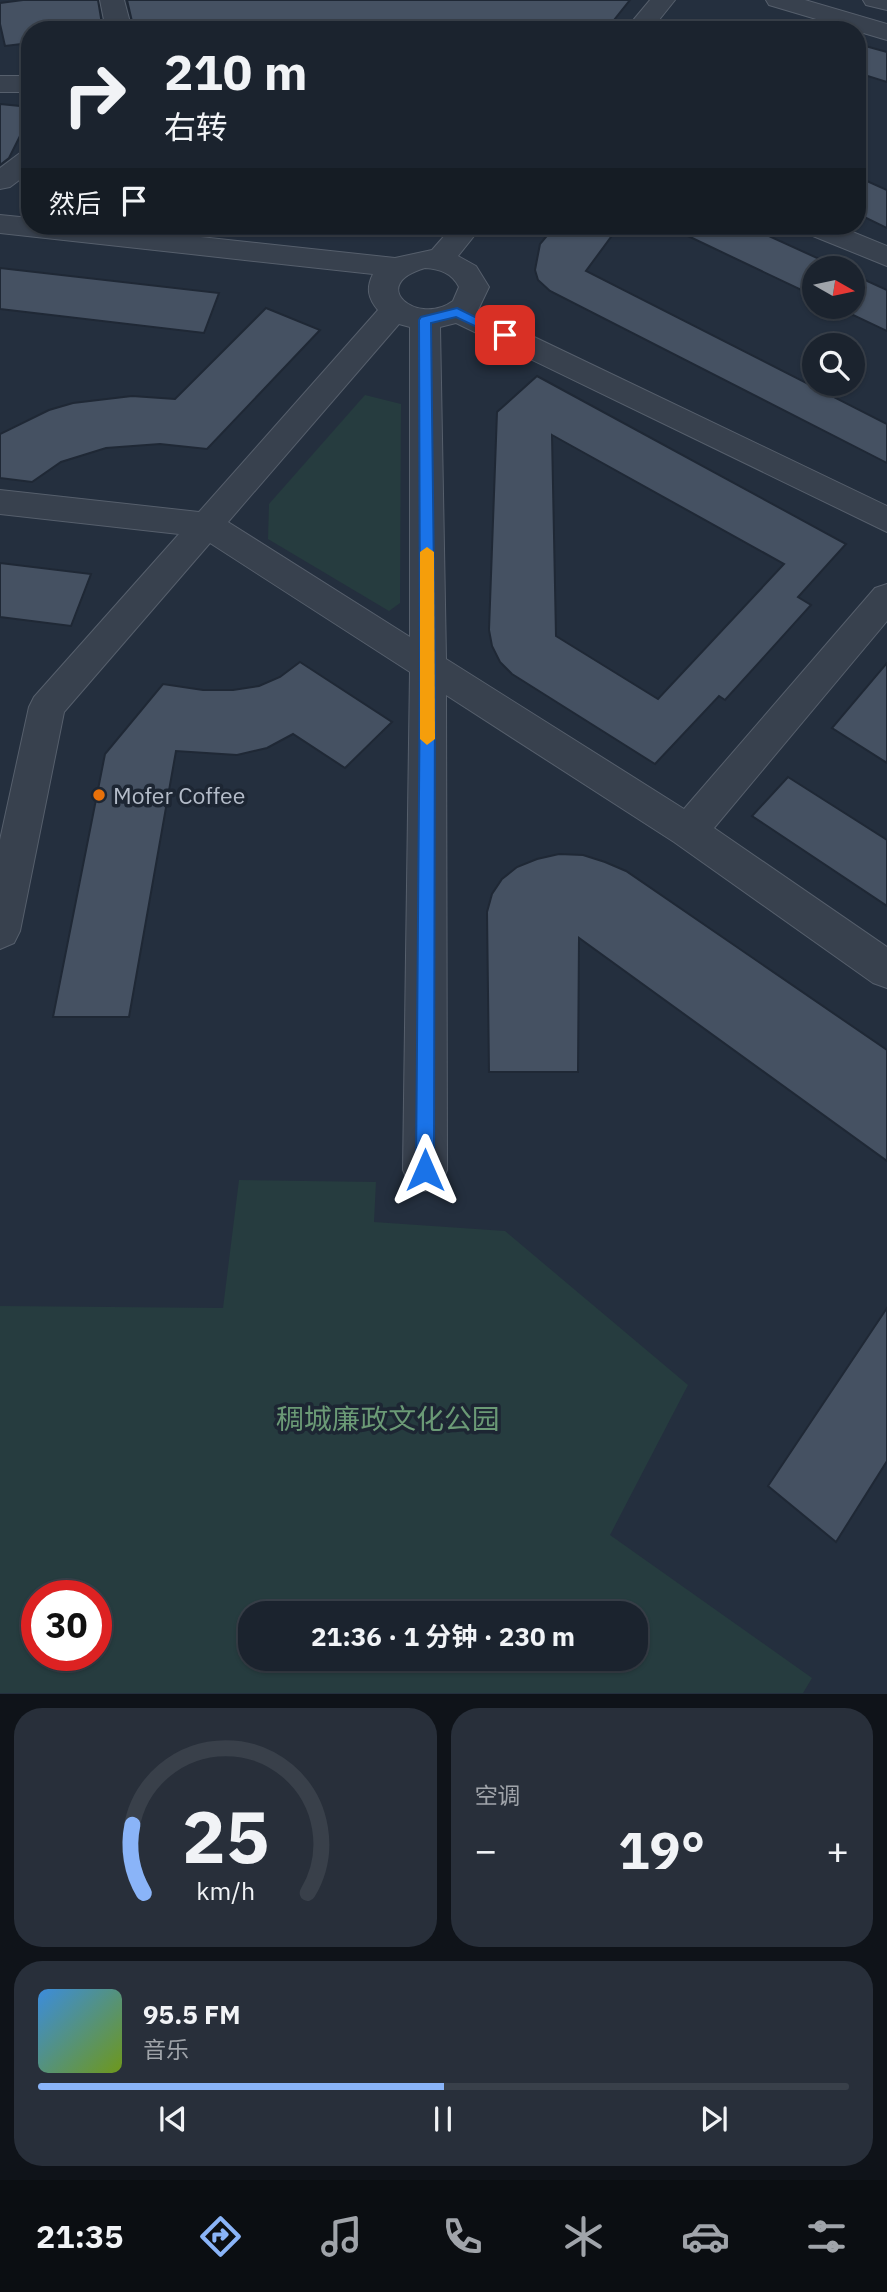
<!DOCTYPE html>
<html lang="zh">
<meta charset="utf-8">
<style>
:root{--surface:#1b232e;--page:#282f3a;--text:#f1f3f6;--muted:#a0a4aa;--line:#39404a;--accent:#8ab4f8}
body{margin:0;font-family:"IBM Plex Sans","Noto Sans SC",sans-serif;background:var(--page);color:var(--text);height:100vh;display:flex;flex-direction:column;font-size:26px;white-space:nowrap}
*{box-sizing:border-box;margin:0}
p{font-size:23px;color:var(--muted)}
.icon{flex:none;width:38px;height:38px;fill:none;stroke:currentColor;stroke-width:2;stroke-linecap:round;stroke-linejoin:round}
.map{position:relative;height:1694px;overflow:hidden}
.panel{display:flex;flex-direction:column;gap:14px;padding:14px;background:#0f1319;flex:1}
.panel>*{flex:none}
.guide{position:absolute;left:21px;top:21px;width:845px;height:214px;border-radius:28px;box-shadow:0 2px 5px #0004,0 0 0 2px var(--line);background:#1b232e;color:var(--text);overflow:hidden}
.needle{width:46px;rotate:99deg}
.controls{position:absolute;left:802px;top:256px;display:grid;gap:14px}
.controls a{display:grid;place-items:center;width:63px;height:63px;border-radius:50%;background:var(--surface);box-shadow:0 2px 5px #0004,0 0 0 2px var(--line);font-size:35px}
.speed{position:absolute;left:21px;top:1580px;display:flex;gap:14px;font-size:35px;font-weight:700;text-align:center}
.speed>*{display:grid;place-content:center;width:91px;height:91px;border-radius:50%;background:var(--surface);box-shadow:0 2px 5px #0004,0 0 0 2px var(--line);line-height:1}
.speed .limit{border:10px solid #d22;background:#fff;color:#111}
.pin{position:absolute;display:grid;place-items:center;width:60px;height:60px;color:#fff;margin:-30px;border-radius:14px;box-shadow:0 4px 10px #0006}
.me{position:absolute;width:77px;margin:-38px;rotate:0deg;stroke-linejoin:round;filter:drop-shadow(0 0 5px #0008)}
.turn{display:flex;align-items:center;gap:24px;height:147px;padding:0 28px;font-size:32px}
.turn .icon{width:91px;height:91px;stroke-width:2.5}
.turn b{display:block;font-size:49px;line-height:60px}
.then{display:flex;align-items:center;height:66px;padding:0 28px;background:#0003;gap:14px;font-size:26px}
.big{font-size:52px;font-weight:700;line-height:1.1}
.panel .tile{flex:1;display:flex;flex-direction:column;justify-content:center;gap:10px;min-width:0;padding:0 24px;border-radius:28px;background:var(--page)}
.panel .dial{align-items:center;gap:0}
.dial svg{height:182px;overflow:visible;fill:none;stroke:var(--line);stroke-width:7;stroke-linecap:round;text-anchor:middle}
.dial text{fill:var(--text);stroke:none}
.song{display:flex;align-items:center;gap:21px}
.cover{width:84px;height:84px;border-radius:10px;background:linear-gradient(135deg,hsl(210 70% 55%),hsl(80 70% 35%))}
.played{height:7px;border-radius:4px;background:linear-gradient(90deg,var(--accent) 50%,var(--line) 50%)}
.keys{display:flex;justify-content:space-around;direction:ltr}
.heat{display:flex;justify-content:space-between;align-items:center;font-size:38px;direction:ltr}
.panel .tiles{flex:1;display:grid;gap:14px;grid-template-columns:1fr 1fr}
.tile:last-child{grid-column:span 2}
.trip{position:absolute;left:238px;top:1601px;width:410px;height:70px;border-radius:28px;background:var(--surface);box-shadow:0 2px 5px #0004,0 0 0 2px var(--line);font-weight:700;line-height:70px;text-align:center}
.dock{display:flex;height:112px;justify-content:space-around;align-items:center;background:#0b0e12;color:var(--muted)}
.dock .icon{width:49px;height:49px}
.dock .active{color:var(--accent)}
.dock b{font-size:32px;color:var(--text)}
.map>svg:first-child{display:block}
</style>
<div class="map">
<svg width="887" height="1694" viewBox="0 0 887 1694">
<rect width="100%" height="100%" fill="#242f3e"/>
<g fill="#263c3f" fill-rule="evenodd">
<path d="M365,395L401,404L400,603L389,611L268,539L269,504Z"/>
<path d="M239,1180L376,1182L374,1222L505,1231L688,1385L610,1535L812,1678L803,1693H0V1306L223,1308ZM37,1596H96V1656H37ZM250,1614H635V1659H250Z"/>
</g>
<g fill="#455162" stroke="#1f2835" stroke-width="2" fill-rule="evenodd">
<path d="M23,0H98L103,30H30V43L5,46L0,24V3Z"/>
<path d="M127,0H630L606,30H207L208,24L166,30H134Z"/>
<path d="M858,44L887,52V82L858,73Z"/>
<path d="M0,104L30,107V116L9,158L0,165Z"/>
<path d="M858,177L887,190V228L858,214Z"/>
<path d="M555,226H619L586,271L887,424V463L550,291L538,280L535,270L540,244Z"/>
<path d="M667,226H747L839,268H814V296Z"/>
<path d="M0,268L219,293L204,333L0,309Z"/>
<path d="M852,274L887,290V331L834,306H852Z"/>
<path d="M266,308L320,330L207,449L160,444L106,448L61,462L32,482L0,478V434L49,410L73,403L132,396L175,399Z"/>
<path d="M537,376L846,544L798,597L811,605L725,700L719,696L655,764L512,674L500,662L492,646L489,630L497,412ZM552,435L784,564L658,699L556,636Z"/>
<path d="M0,563L91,574L71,626L0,617Z"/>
<path d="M300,662L392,722L345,768L293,734L267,748L237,755L176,751L129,1017H53L105,754L163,684L203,690H233L259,686L280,677Z"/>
<path d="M887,663V763L832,728Z"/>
<path d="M788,777L887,840V906L752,816Z"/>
<path d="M559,854L583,855L605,862L626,871L887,1050V1161L579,938L578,1072H489L487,912L492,894L502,879L517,867L537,859Z"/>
<path d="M887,1308V1461L836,1542L768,1486Z"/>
</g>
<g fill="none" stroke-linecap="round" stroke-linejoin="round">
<defs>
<g id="minor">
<path d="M100,0H124L132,30H106Z"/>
<path d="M650,0H675L651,30H625Z"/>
<path d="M766,0H805L887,24V40L769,5Z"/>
<path d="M863,0H887V10L866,5Z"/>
<rect x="0" y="76" width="30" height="16"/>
<path d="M30,151V172L10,187L0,189V168L20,153Z"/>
<path d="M0,215L30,218V226H99L395,258L432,250L453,226H482L458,256L476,266L489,287L478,310L887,506V532L456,323L440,327L446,659L684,809L875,588L887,584V621L714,828L887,947V988L873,983L674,842L446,695L447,1170L440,1185L425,1191L410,1185L403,1170L410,672L210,543L64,712L20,931L14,943L0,949V840L29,707L34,697L179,534L0,514V490L199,512L378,310C368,298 366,288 373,274L0,233ZM425,268C440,269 452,273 459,287L453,301C418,327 366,285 425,268ZM399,324L410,327V637L228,522Z"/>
<path d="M799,226H838L887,246V266L803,232Z"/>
</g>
</defs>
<use href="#minor" stroke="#565f6c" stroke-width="2"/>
<use href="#minor" fill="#38414e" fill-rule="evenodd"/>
</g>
<path fill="#1a73e8" stroke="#114b97" stroke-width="2" d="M457,308L511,335L509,338H500L456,317L431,323L435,665L434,1170L432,1177L425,1179L419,1177L416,1170L420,665L419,320L421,317Z"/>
<path fill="#f59e0b" d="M427,547L434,552L435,739L427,745L420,739V552Z"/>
<circle fill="#e8710a" stroke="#1d2633" stroke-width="2.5" cx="99" cy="795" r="7"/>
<g text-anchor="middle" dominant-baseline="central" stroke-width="7" stroke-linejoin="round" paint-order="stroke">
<g font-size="23" fill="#b4bcc9" stroke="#1d2633" text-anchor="start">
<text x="113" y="795">Mofer Coffee</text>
</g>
<g font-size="28" fill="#6b9a76" stroke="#1d2633">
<text x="388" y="1418">稠城廉政文化公园</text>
</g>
</g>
</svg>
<div class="controls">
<a><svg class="needle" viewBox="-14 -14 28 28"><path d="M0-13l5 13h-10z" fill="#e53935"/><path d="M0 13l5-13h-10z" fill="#a0a4aa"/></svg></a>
<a><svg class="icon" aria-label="search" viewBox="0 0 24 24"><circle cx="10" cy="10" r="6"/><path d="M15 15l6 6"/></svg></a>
</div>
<div class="speed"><div class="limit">30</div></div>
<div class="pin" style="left:505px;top:335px;background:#d93025"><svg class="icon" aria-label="arrive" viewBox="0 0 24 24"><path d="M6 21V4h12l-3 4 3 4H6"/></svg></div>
<svg class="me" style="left:425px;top:1170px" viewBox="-20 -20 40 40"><path d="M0-17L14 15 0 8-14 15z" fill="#1a73e8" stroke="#fff" stroke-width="4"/></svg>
<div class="trip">21:36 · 1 分钟 · 230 m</div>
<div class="guide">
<div class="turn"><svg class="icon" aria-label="right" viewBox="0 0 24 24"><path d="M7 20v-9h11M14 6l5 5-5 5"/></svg><div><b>210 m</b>右转</div></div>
<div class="then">然后<svg class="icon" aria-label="arrive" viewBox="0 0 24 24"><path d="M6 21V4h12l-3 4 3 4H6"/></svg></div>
</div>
</div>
<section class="panel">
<div class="tiles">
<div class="tile dial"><svg viewBox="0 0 100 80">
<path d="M14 69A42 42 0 1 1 86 69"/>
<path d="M14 69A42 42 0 0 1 9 39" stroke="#8ab4f8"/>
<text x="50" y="56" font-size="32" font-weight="700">25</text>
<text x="50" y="72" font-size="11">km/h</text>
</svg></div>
<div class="tile"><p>空调</p>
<div class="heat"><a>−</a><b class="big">19°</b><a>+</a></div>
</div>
<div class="tile">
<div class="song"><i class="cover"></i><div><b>95.5 FM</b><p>音乐</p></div></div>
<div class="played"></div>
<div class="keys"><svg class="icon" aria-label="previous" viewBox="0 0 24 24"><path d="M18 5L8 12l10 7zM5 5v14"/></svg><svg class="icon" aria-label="pause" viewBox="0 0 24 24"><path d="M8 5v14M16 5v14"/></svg><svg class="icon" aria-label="next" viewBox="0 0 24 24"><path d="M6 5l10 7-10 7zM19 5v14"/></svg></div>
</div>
</div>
</section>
<nav class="dock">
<b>21:35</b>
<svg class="icon active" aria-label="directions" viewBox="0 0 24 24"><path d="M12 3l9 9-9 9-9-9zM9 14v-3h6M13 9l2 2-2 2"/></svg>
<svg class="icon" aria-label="music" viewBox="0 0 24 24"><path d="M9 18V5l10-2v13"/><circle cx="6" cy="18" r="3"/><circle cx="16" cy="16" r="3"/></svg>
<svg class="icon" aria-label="phone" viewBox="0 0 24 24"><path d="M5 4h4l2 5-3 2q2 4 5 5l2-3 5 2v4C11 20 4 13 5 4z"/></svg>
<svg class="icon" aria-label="climate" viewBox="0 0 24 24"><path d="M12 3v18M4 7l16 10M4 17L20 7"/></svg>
<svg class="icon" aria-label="car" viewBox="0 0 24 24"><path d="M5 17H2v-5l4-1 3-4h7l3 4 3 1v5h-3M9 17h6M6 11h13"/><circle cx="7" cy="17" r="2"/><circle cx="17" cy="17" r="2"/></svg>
<svg class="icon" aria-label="filters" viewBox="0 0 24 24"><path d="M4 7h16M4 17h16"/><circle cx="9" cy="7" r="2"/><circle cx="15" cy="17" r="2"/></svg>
</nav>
